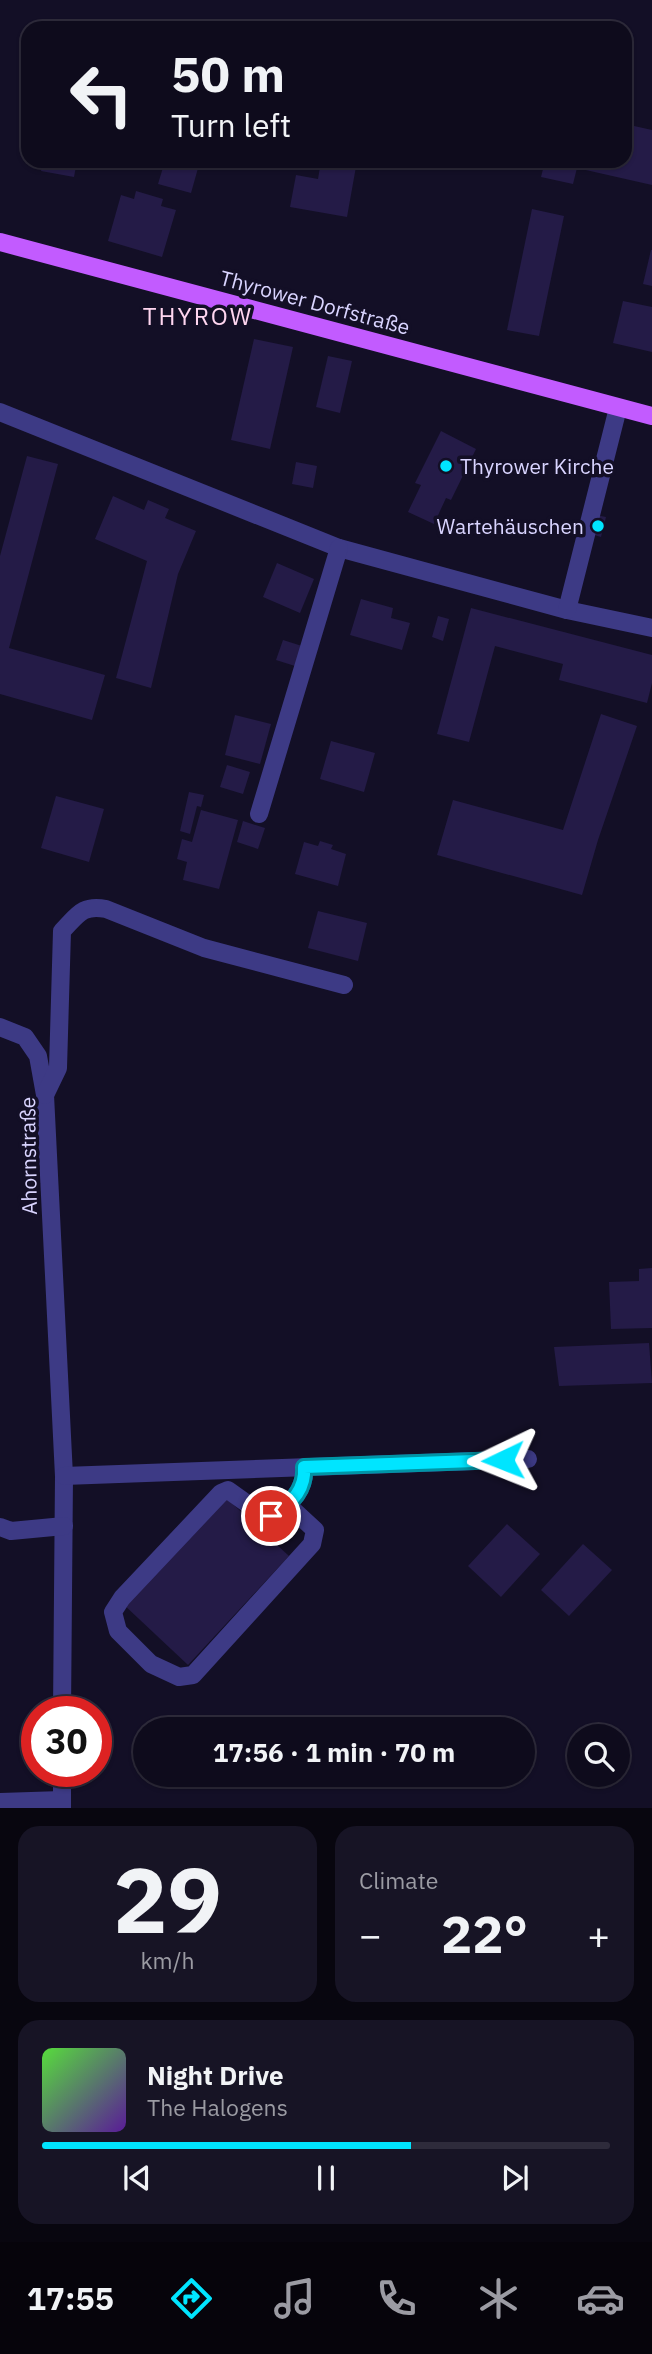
<!DOCTYPE html>
<meta charset="utf-8">
<style>
:root{--surface:#0e0b1c;--page:#171425;--text:#f1f3f6;--muted:#9b9ba3;--line:#2e2b3b;--accent:#00e5ff}
body{margin:0;font-family:"IBM Plex Sans",sans-serif;background:var(--page);color:var(--text);height:100vh;display:flex;flex-direction:column;font-size:26px;white-space:nowrap}
*{box-sizing:border-box;margin:0}
p{font-size:23px;color:var(--muted)}
.icon{flex:none;width:38px;height:38px;fill:none;stroke:currentColor;stroke-width:2;stroke-linecap:round;stroke-linejoin:round}
.map{position:relative;height:1808px;overflow:hidden}
.side{display:flex;flex-direction:column;gap:18px;padding:18px;background:#08060f;flex:1}
.side>*{flex:none}
.top-card{position:absolute;left:21px;top:21px;width:611px;height:147px;border-radius:21px;box-shadow:0 2px 5px #0004,0 0 0 2px var(--line);background:#0e0b1c;color:var(--text);overflow:hidden}
.buttons{position:absolute;left:567px;top:1724px;display:grid;gap:14px}
.buttons a{display:grid;place-items:center;width:63px;height:63px;border-radius:50%;background:var(--surface);box-shadow:0 2px 5px #0004,0 0 0 2px var(--line);font-size:35px}
.speed{position:absolute;left:21px;top:1696px;display:flex;gap:14px;font-size:35px;font-weight:700;text-align:center}
.speed>*{display:grid;place-content:center;width:91px;height:91px;border-radius:50%;background:var(--surface);box-shadow:0 2px 5px #0004,0 0 0 2px var(--line);line-height:1}
.speed .limit{border:10px solid #d22;background:#fff;color:#111}
.pin{position:absolute;display:grid;place-items:center;width:60px;height:60px;color:#fff;margin:-30px;border:4px solid #fff;border-radius:50%;box-shadow:0 2px 7px #0007}
.me{position:absolute;width:77px;margin:-38px;rotate:268deg;stroke-linejoin:round;filter:drop-shadow(0 0 5px #0008)}
.turn{display:flex;align-items:center;gap:24px;height:147px;padding:0 35px;font-size:32px}
.turn .icon{width:91px;height:91px;stroke-width:2.5}
.turn b{display:block;font-size:49px;line-height:60px}
.big{font-size:52px;font-weight:700;line-height:1.1}
.side .widget{flex:1;display:flex;flex-direction:column;justify-content:center;gap:10px;min-width:0;padding:0 24px;border-radius:21px;background:var(--page)}
.side .dial{align-items:center;gap:0}
.dial b{font-size:91px;line-height:1}
.song{display:flex;align-items:center;gap:21px}
.cover{width:84px;height:84px;border-radius:10px;background:linear-gradient(135deg,hsl(110 70% 55%),hsl(270 70% 35%))}
.played{height:7px;border-radius:4px;background:linear-gradient(90deg,var(--accent) 65%,var(--line) 65%)}
.keys{display:flex;justify-content:space-around;direction:ltr}
.heat{display:flex;justify-content:space-between;align-items:center;font-size:38px;direction:ltr}
.side .tiles{flex:1;display:grid;gap:18px;grid-template-columns:1fr 1fr}
.widget:last-child{grid-column:span 2}
.trip{position:absolute;left:133px;top:1717px;width:402px;height:70px;border-radius:35px;background:var(--surface);box-shadow:0 2px 5px #0004,0 0 0 2px var(--line);font-weight:700;line-height:70px;text-align:center}
.menu{display:flex;height:112px;justify-content:space-around;align-items:center;background:#06040b;color:var(--muted)}
.menu .icon{width:49px;height:49px}
.menu .selected{color:var(--accent)}
.menu b{font-size:32px;color:var(--text)}
.map>svg:first-child{display:block}
</style>
<div class="map">
<svg width="652" height="1808" viewBox="0 0 652 1808">
<rect width="100%" height="100%" fill="#130f26"/>
<g fill="#241b47">
<path d="M625,124L652,130V185L577,168L573,184L541,177L545,161H625Z"/>
<path d="M43,161H77L74,177L41,171Z"/>
<path d="M165,161H200L191,193L158,184Z"/>
<path d="M321,161H357L347,217L290,207L296,175L318,179Z"/>
<path d="M136,191L163,199L161,206L176,210L162,257L108,241L121,195L134,199Z"/>
<path d="M532,209L564,216L539,336L507,330Z"/>
<path d="M651,250H652V286L643,284Z"/>
<path d="M623,301L652,307V352L613,343Z"/>
<path d="M254,339L293,347L270,449L231,440Z"/>
<path d="M328,356L352,361L340,413L316,407Z"/>
<path d="M441,431L476,449L451,500L446,498L434,524L408,512L421,485L415,483Z"/>
<path d="M27,456L58,464L9,648L105,675L92,720L0,694V556Z"/>
<path d="M296,462L317,466L313,488L292,484Z"/>
<path d="M113,496L144,510L148,500L169,509L165,518L196,531L178,574L151,688L116,678L147,561L95,539Z"/>
<path d="M596,515L606,517L601,537L591,534Z"/>
<path d="M277,563L314,579L300,613L263,597Z"/>
<path d="M361,599L393,608L391,618L410,623L402,650L350,635Z"/>
<path d="M471,608L652,655V683L647,703L559,680L563,664L495,646L469,742L437,734Z"/>
<path d="M438,616L449,619L443,641L432,637Z"/>
<path d="M283,640L302,646L295,666L276,660Z"/>
<path d="M601,714L637,726L598,840L582,895L437,855L453,800L563,830Z"/>
<path d="M235,715L271,724L260,764L225,755Z"/>
<path d="M331,741L375,753L364,792L320,779Z"/>
<path d="M227,765L250,772L243,794L220,787Z"/>
<path d="M189,792L204,795L201,807L197,806L190,834L180,831Z"/>
<path d="M56,796L104,809L89,862L41,848Z"/>
<path d="M201,810L238,820L219,889L183,880L187,862L177,859L182,839L192,842Z"/>
<path d="M243,821L265,828L258,849L237,842Z"/>
<path d="M320,841L333,845L331,849L346,854L338,886L295,874L304,842L318,846Z"/>
<path d="M318,911L367,923L358,961L308,948Z"/>
<path d="M652,1268V1328L611,1329L609,1282L639,1281V1269Z"/>
<path d="M649,1343L652,1383L559,1386L554,1347Z"/>
<path d="M223,1495L289,1556L188,1665L122,1603Z"/>
<path d="M507,1524L540,1554L501,1597L468,1566Z"/>
<path d="M583,1544L612,1570L569,1616L541,1590Z"/>
</g>
<g fill="none" stroke-linecap="round" stroke-linejoin="round">
<g stroke="#3d3a85" stroke-width="18">
<path d="M0,412L339,548L567,610L652,628"/>
<path d="M567,610L618,408"/>
<path d="M259,814L339,548"/>
<path d="M0,1027L25,1037L38,1056L45,1095L64,1476L62,1712"/>
<path d="M45,1095L58,1068L62,931C77,916 82,904 106,909L204,948L344,985"/>
<path d="M64,1476L528,1459"/>
<path d="M289,1506L315,1530L312,1544L193,1675L179,1677L151,1664L118,1631L113,1612L122,1598L221,1493L228,1490L256,1510L271,1516C289,1506 306,1491 304,1467"/>
<path d="M0,1527L11,1531L64,1526"/>
<path d="M0,1802L62,1800"/>
<path d="M62,1808V1771"/>
</g>
<path stroke="#c25bff" stroke-width="18" d="M0,242L652,416"/>
</g>
<g fill="none" stroke-linecap="round" stroke-linejoin="round">
<defs>
<path id="route" d="M271,1516C289,1506 306,1491 304,1467L503,1460"/>
</defs>
<use href="#route" stroke="#0095a6" stroke-width="18"/>
<use href="#route" stroke="#00e5ff" stroke-width="12"/>
</g>
<g fill="#00e5ff" stroke="#130f26" stroke-width="2.5">
<circle cx="446" cy="466" r="7"/>
<circle cx="598" cy="526" r="7"/>
</g>
<g text-anchor="middle" dominant-baseline="central" stroke-width="7" stroke-linejoin="round" paint-order="stroke">
<g font-size="21" fill="#d9d4ff" stroke="#130f26">
<text transform="translate(315 302) rotate(15)">Thyrower Dorfstraße</text>
<text transform="translate(28 1156) rotate(-91)">Ahornstraße</text>
</g>
<g font-size="21" fill="#d9d4ff" stroke="#130f26" text-anchor="start">
<text x="460" y="466">Thyrower Kirche</text>
<text x="584" y="526" text-anchor="end">Wartehäuschen</text>
</g>
<g font-size="24" letter-spacing="2" fill="#ffd6f0" stroke="#130f26">
<text x="198" y="316">THYROW</text>
</g>
</g>
</svg>
<div class="buttons">
<a><svg class="icon" aria-label="search" viewBox="0 0 24 24"><circle cx="10" cy="10" r="6"/><path d="M15 15l6 6"/></svg></a>
</div>
<div class="speed"><div class="limit">30</div></div>
<div class="pin" style="left:271px;top:1516px;background:#d93025"><svg class="icon" aria-label="arrive" viewBox="0 0 24 24"><path d="M6 21V4h12l-3 4 3 4H6"/></svg></div>
<svg class="me" style="left:503px;top:1460px" viewBox="-20 -20 40 40"><path d="M0-17L14 15 0 8-14 15z" fill="#00e5ff" stroke="#fff" stroke-width="4"/></svg>
<div class="trip">17:56 · 1 min · 70 m</div>
<div class="top-card">
<div class="turn"><svg class="icon" aria-label="left" viewBox="0 0 24 24"><path d="M17 20v-9H6M10 6l-5 5 5 5"/></svg><div><b>50 m</b>Turn left</div></div>
</div>
</div>
<section class="side">
<div class="tiles">
<div class="widget dial"><b>29</b><p>km/h</p></div>
<div class="widget"><p>Climate</p>
<div class="heat"><a>−</a><b class="big">22°</b><a>+</a></div>
</div>
<div class="widget">
<div class="song"><i class="cover"></i><div><b>Night Drive</b><p>The Halogens</p></div></div>
<div class="played"></div>
<div class="keys"><svg class="icon" aria-label="previous" viewBox="0 0 24 24"><path d="M18 5L8 12l10 7zM5 5v14"/></svg><svg class="icon" aria-label="pause" viewBox="0 0 24 24"><path d="M8 5v14M16 5v14"/></svg><svg class="icon" aria-label="next" viewBox="0 0 24 24"><path d="M6 5l10 7-10 7zM19 5v14"/></svg></div>
</div>
</div>
</section>
<nav class="menu">
<b>17:55</b>
<svg class="icon selected" aria-label="directions" viewBox="0 0 24 24"><path d="M12 3l9 9-9 9-9-9zM9 14v-3h6M13 9l2 2-2 2"/></svg>
<svg class="icon" aria-label="music" viewBox="0 0 24 24"><path d="M9 18V5l10-2v13"/><circle cx="6" cy="18" r="3"/><circle cx="16" cy="16" r="3"/></svg>
<svg class="icon" aria-label="phone" viewBox="0 0 24 24"><path d="M5 4h4l2 5-3 2q2 4 5 5l2-3 5 2v4C11 20 4 13 5 4z"/></svg>
<svg class="icon" aria-label="climate" viewBox="0 0 24 24"><path d="M12 3v18M4 7l16 10M4 17L20 7"/></svg>
<svg class="icon" aria-label="car" viewBox="0 0 24 24"><path d="M5 17H2v-5l4-1 3-4h7l3 4 3 1v5h-3M9 17h6M6 11h13"/><circle cx="7" cy="17" r="2"/><circle cx="17" cy="17" r="2"/></svg>
</nav>
